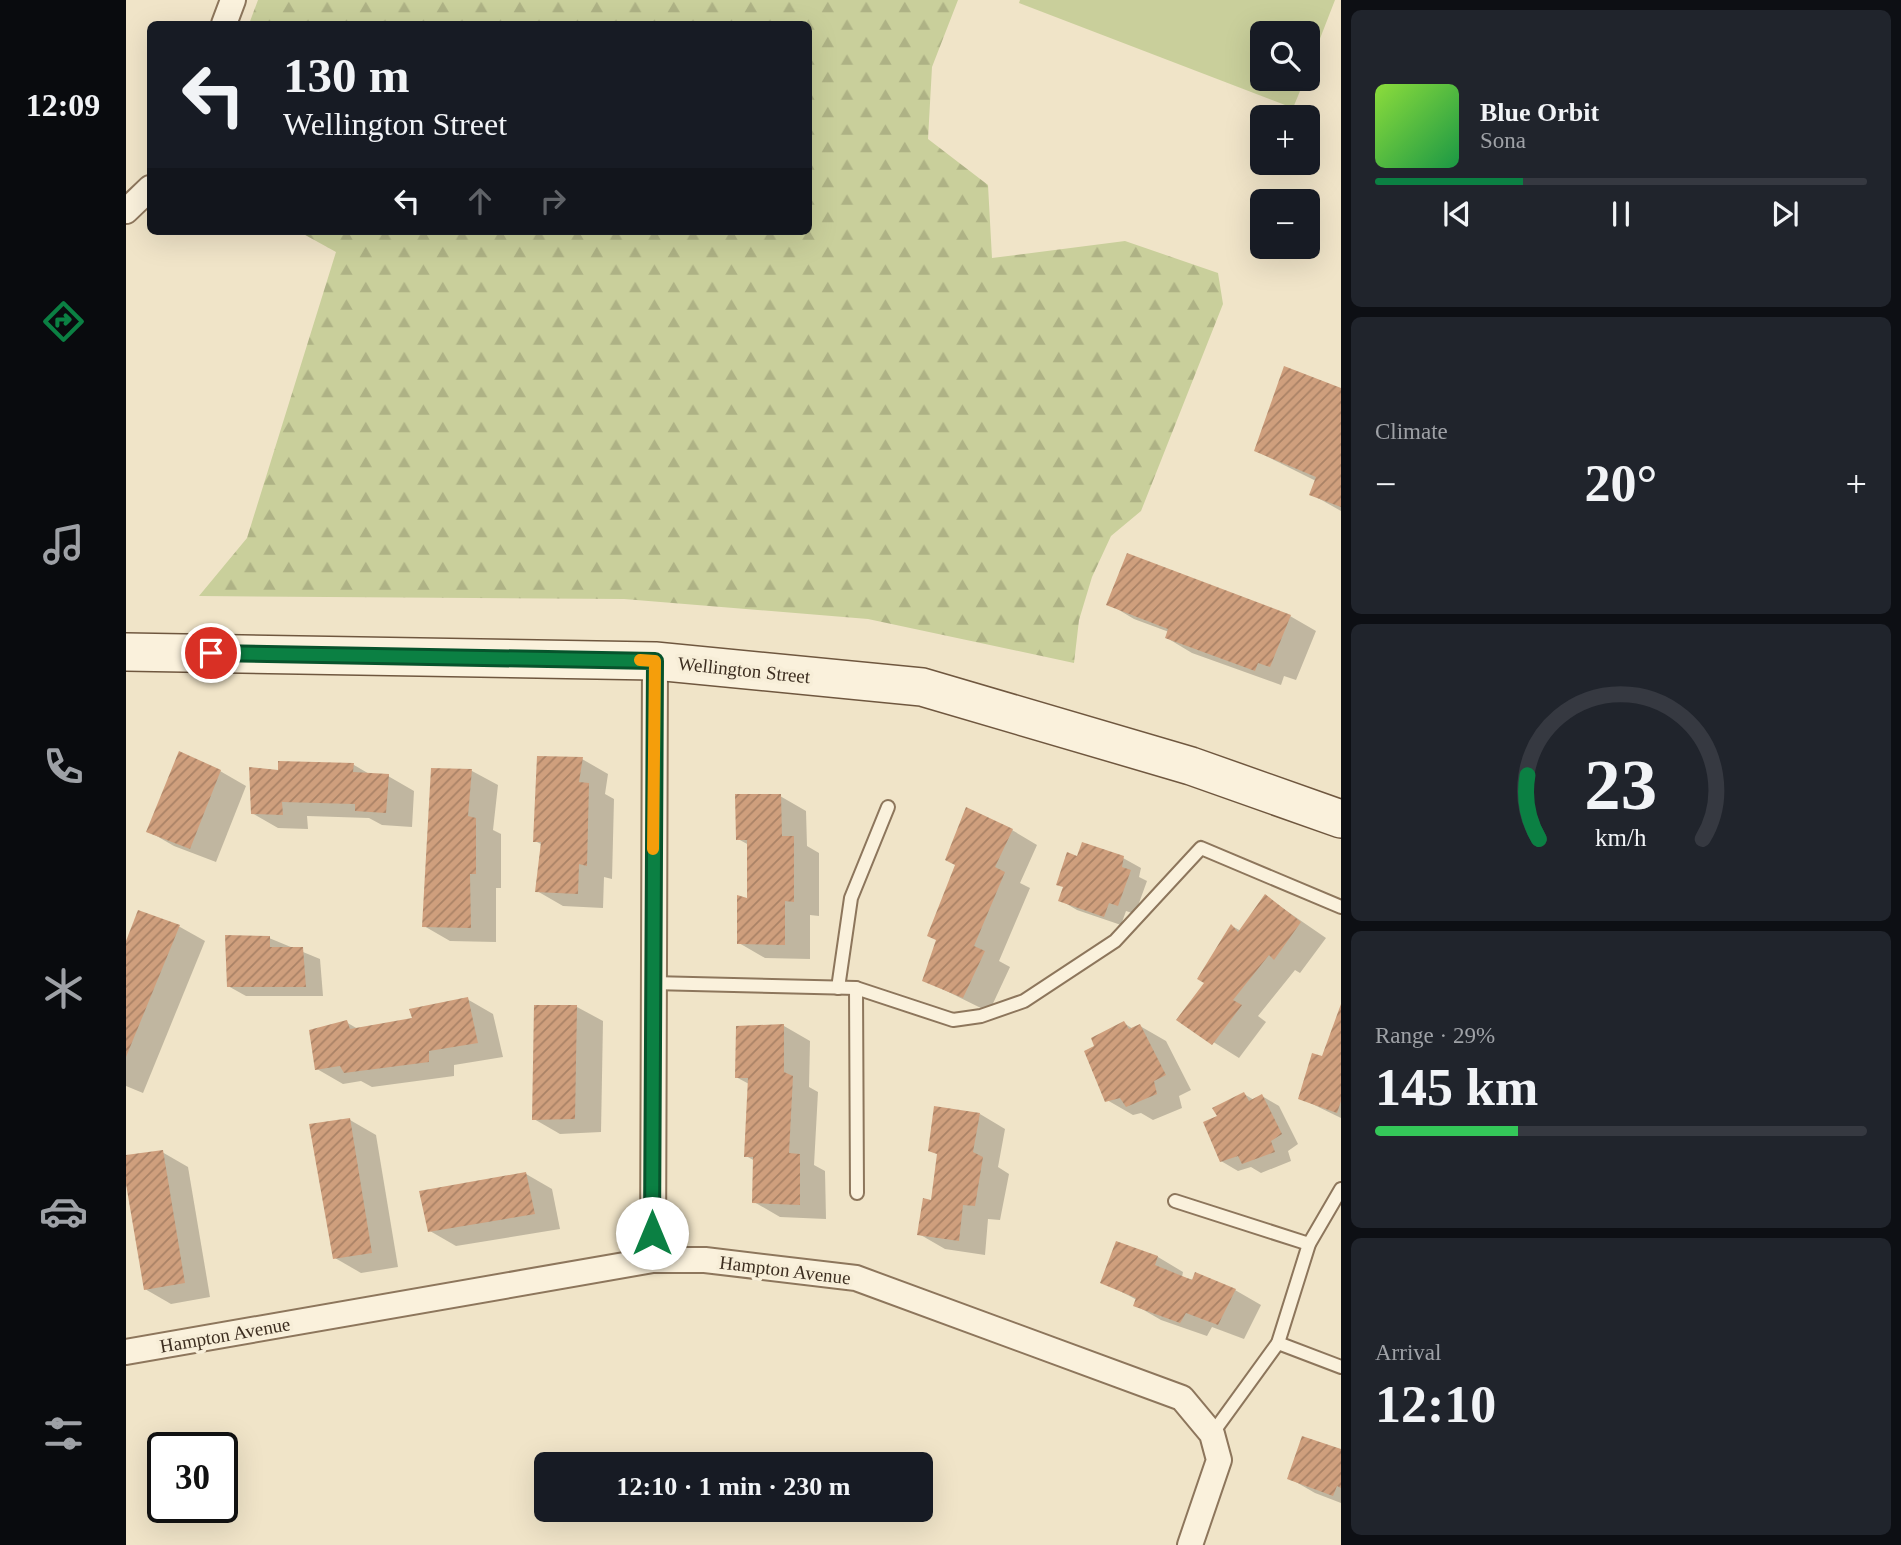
<!DOCTYPE html>
<meta charset="utf-8">
<style>
:root{--surface:#171b24;--page:#20242c;--text:#f1f3f6;--muted:#9ea1a6;--line:#363941;--accent:#0b8043}
body{margin:0;font-family:"Times New Roman",serif;background:var(--page);color:var(--text);height:100vh;display:flex;flex-direction:column;font-size:26px;white-space:nowrap}
*{box-sizing:border-box;margin:0}
p{font-size:23px;color:var(--muted)}
.icon{flex:none;width:38px;height:38px;fill:none;stroke:currentColor;stroke-width:2;stroke-linecap:round;stroke-linejoin:round}
.map{position:relative;flex:1;overflow:hidden}
.sheet{display:flex;flex-direction:column;gap:10px;padding:10px;background:#0d0f14;width:560px}
.sheet>*{flex:none}
.guide{position:absolute;left:21px;top:21px;width:665px;height:214px;border-radius:10px;box-shadow:0 7px 28px #0002;background:#171b24;color:var(--text);overflow:hidden}
.tools{position:absolute;left:1124px;top:21px;display:grid;gap:14px}
.tools a{display:grid;place-items:center;width:70px;height:70px;border-radius:10px;background:var(--surface);box-shadow:0 7px 28px #0002;font-size:35px}
.speed{position:absolute;left:21px;top:1432px;display:flex;gap:14px;font-size:35px;font-weight:700;text-align:center}
.speed>*{display:grid;place-content:center;width:91px;height:91px;border-radius:50%;background:var(--surface);box-shadow:0 7px 28px #0002;line-height:1}
.speed .limit{border:4px solid #111;border-radius:10px;background:#fff;color:#111}
.pin{position:absolute;display:grid;place-items:center;width:60px;height:60px;color:#fff;margin:-30px;border:4px solid #fff;border-radius:50%;box-shadow:0 2px 7px #0007}
.me{position:absolute;width:77px;margin:-38px;rotate:0deg;stroke-linejoin:round;filter:drop-shadow(0 0 5px #0008)}
.turn{display:flex;align-items:center;gap:24px;height:147px;padding:0 21px;font-size:32px}
.turn .icon{width:91px;height:91px;stroke-width:2.5}
.turn b{display:block;font-size:49px;line-height:60px}
.lanes{display:flex;align-items:center;height:66px;padding:0 21px;background:#0003;justify-content:center;gap:35px;direction:ltr}
.lanes .off{opacity:.35}
.big{font-size:52px;font-weight:800;line-height:1.1}
.sheet .card{flex:1;display:flex;flex-direction:column;justify-content:center;gap:10px;min-width:0;padding:0 24px;border-radius:10px;background:var(--page)}
.sheet .dial{align-items:center;gap:0}
.dial svg{height:182px;overflow:visible;fill:none;stroke:var(--line);stroke-width:7;stroke-linecap:round;text-anchor:middle}
.dial text{fill:var(--text);stroke:none}
.song{display:flex;align-items:center;gap:21px}
.cover{width:84px;height:84px;border-radius:10px;background:linear-gradient(135deg,hsl(90 70% 55%),hsl(140 70% 35%))}
.played{height:7px;border-radius:4px;background:linear-gradient(90deg,var(--accent) 30%,var(--line) 30%)}
.keys{display:flex;justify-content:space-around;direction:ltr}
.heat{display:flex;justify-content:space-between;align-items:center;font-size:38px;direction:ltr}
.charge{height:10px;border-radius:5px;background:linear-gradient(90deg,#34c759 29%,var(--line) 0)}
.trip{position:absolute;left:408px;top:1452px;width:399px;height:70px;border-radius:10px;background:var(--surface);box-shadow:0 7px 28px #0002;font-weight:800;line-height:70px;text-align:center}
main{display:flex;flex:1;min-height:0}
.menu{display:flex;flex-direction:column;width:126px;justify-content:space-around;align-items:center;background:#090b0e;color:var(--muted)}
.menu .icon{width:49px;height:49px}
.menu .selected{color:var(--accent)}
.menu b{font-size:32px;color:var(--text)}
.map>svg:first-child{display:block}
</style>
<main>
<nav class="menu">
<b>12:09</b>
<svg class="icon selected" aria-label="directions" viewBox="0 0 24 24"><path d="M12 3l9 9-9 9-9-9zM9 14v-3h6M13 9l2 2-2 2"/></svg>
<svg class="icon" aria-label="music" viewBox="0 0 24 24"><path d="M9 18V5l10-2v13"/><circle cx="6" cy="18" r="3"/><circle cx="16" cy="16" r="3"/></svg>
<svg class="icon" aria-label="phone" viewBox="0 0 24 24"><path d="M5 4h4l2 5-3 2q2 4 5 5l2-3 5 2v4C11 20 4 13 5 4z"/></svg>
<svg class="icon" aria-label="climate" viewBox="0 0 24 24"><path d="M12 3v18M4 7l16 10M4 17L20 7"/></svg>
<svg class="icon" aria-label="car" viewBox="0 0 24 24"><path d="M5 17H2v-5l4-1 3-4h7l3 4 3 1v5h-3M9 17h6M6 11h13"/><circle cx="7" cy="17" r="2"/><circle cx="17" cy="17" r="2"/></svg>
<svg class="icon" aria-label="filters" viewBox="0 0 24 24"><path d="M4 7h16M4 17h16"/><circle cx="9" cy="7" r="2"/><circle cx="15" cy="17" r="2"/></svg>
</nav>
<div class="map">
<svg width="1215" height="1545" viewBox="0 0 1215 1545">
<defs>
<pattern id="forest-firs" width="22" height="20" patternUnits="userSpaceOnUse" patternTransform="scale(1.75)"><rect width="22" height="20" fill="#c9cf9b"/><path d="M5 1l3.5 6h-7zM16 11l3.5 6h-7z" fill="#aeb285"/></pattern>
<pattern id="building-hatch" width="6" height="6" patternUnits="userSpaceOnUse" patternTransform="scale(1.75)"><rect width="6" height="6" fill="#cf9f7d"/><path d="M-1 1l2-2M0 6l6-6M5 7l2-2" fill="none" stroke="#a98266"/></pattern>
</defs>
<rect width="100%" height="100%" fill="#f0e4c8"/>
<path fill="url(#forest-firs)" d="M132,0H832L806,67L802,139L862,185L866,258L999,241L1092,273L1097,304L1015,511L985,536L966,577L953,620L948,663L742,619L498,599L73,596L121,538L210,252L172,231H682V24H123Z"/>
<path fill="#c9cf9b" d="M894,0H1209L1181,72V33H1136V79H1179L1167,108L893,3Z"/>
<g fill="#0003">
<path d="M1215,390V511L1185,494L1190,481L1130,451Z"/>
<path d="M983,604L1164,616L1190,631L1170,680L1158,676L1155,685L1066,653L1041,638L1043,632L1008,619Z"/>
<path d="M456,759L482,774L479,794L488,799L486,879L478,877L477,908L437,906L411,891L417,845L409,841Z"/>
<path d="M228,765L245,775L262,776L288,791L286,827L256,825L243,818L181,816L182,829L152,828L126,813L154,772Z"/>
<path d="M306,770L346,771L372,785L367,830L375,834V888H370V942L324,941L298,926Z"/>
<path d="M94,771L120,786L90,862L48,846L22,831Z"/>
<path d="M654,796L680,811L681,846L693,853V916L684,915V959L639,958L613,943L623,900V845L612,839Z"/>
<path d="M886,830L911,845L894,883L904,888L873,961L884,967L863,1012L798,980Z"/>
<path d="M997,858L1015,868L1013,877L1021,881L1009,914L1000,911L995,925L951,910L934,900Z"/>
<path d="M1139,896L1200,938L1174,973L1169,970L1132,1016L1140,1022L1113,1058L1052,1020L1080,983L1106,926L1115,931Z"/>
<path d="M13,912L54,927L79,941L17,1093L0,1086V946Z"/>
<path d="M143,938L194,959L197,996H120L102,986Z"/>
<path d="M341,999L367,1014L377,1057L328,1065V1076L246,1087L235,1081L217,1084L191,1069L220,1022L232,1029L288,1019Z"/>
<path d="M451,1007L477,1021L475,1132L434,1134L408,1119Z"/>
<path d="M1215,1008V1118L1174,1098L1197,1058Z"/>
<path d="M998,1023L1007,1029L1014,1026L1040,1041L1065,1090L1053,1096L1056,1108L1027,1120L1015,1113L1007,1115L981,1100Z"/>
<path d="M658,1026L684,1041L683,1087L692,1092L688,1165L699,1171L700,1219L654,1217L628,1202L629,1161L620,1156L623,1084L610,1077Z"/>
<path d="M1118,1094L1128,1100L1136,1096L1153,1106L1172,1144L1162,1151L1165,1161L1135,1173L1125,1167L1112,1171L1095,1161L1093,1117Z"/>
<path d="M854,1114L879,1129L872,1167L883,1174L874,1220L862,1219L859,1255L819,1249L793,1234L806,1203L812,1155Z"/>
<path d="M224,1120L250,1135L272,1267L235,1273L209,1258Z"/>
<path d="M36,1152L62,1167L84,1297L45,1304L19,1289L0,1157Z"/>
<path d="M400,1174L426,1189L434,1229L330,1246L304,1231Z"/>
<path d="M991,1243L1032,1257L1057,1272L1056,1277L1109,1290L1135,1305L1118,1339L1086,1327L1081,1336L1035,1320L1009,1305L1011,1300L977,1282Z"/>
<path d="M1215,1451V1503L1189,1493L1163,1478Z"/>
</g>
<g fill="url(#building-hatch)">
<path d="M1158,366L1215,388V507L1183,495L1190,477L1128,451Z"/>
<path d="M1001,553L1165,615L1144,667L1132,663L1129,671L1039,638L1042,629L980,605Z"/>
<path d="M53,751L95,770L64,849L20,832Z"/>
<path d="M411,756L457,757L453,782L463,783L461,866L453,864L452,894L409,892L415,842H407Z"/>
<path d="M152,761L228,763L227,772L263,774L260,813L229,811V804L156,802L157,815L125,814L123,767L152,770Z"/>
<path d="M305,768L346,769L342,816L350,818V874H344L345,928L296,927Z"/>
<path d="M609,794H655L656,836H668V902L659,901V945L611,944V895L621,898V840H610Z"/>
<path d="M840,807L887,829L869,867L879,872L848,946L859,951L837,998L796,981L810,940L801,936L829,865L819,860Z"/>
<path d="M956,842L998,856L996,867L1005,870L992,906L983,903L978,917L932,901L937,887L930,885L941,852L951,856Z"/>
<path d="M1139,894L1175,922L1148,960L1143,955L1107,1000L1116,1005L1086,1045L1050,1020L1078,983L1071,979L1105,924L1112,932Z"/>
<path d="M12,910L54,925L0,1057V941Z"/>
<path d="M99,935L144,936V947H177L180,987H101Z"/>
<path d="M342,997L352,1043L303,1051V1062L218,1073L214,1066L189,1070L183,1030L221,1020L224,1029L286,1018L283,1009Z"/>
<path d="M1215,1004V1101L1211,1113L1172,1099L1186,1053L1196,1056Z"/>
<path d="M408,1005H451L449,1119L406,1120Z"/>
<path d="M998,1021L1003,1029L1014,1024L1040,1075L1028,1081L1031,1094L1000,1107L994,1098L979,1102L958,1051L968,1046L965,1038Z"/>
<path d="M658,1024V1072L667,1076L663,1153L674,1154V1205L626,1203L627,1157H618L622,1078H609L610,1026Z"/>
<path d="M1118,1092L1123,1101L1136,1094L1156,1134L1145,1141L1149,1152L1116,1164L1112,1156L1094,1162L1077,1122L1091,1116L1086,1108Z"/>
<path d="M808,1106L854,1113L847,1152L857,1157L849,1206L837,1205L833,1241L791,1235L797,1198L805,1200L811,1154L802,1151Z"/>
<path d="M224,1118L246,1253L207,1259L183,1124Z"/>
<path d="M37,1150L59,1283L18,1290L0,1184V1155Z"/>
<path d="M400,1172L409,1214L302,1232L293,1191Z"/>
<path d="M990,1241L1032,1256L1029,1265L1066,1280L1069,1272L1110,1289L1092,1325L1060,1313L1054,1323L1007,1306L1010,1298L974,1283Z"/>
<path d="M1176,1436L1215,1449V1488L1211,1486L1207,1496L1161,1479Z"/>
</g>
<g fill="none" stroke-linecap="round" stroke-linejoin="round">
<defs>
<g id="lane">
<path d="M526,983L730,988L827,1020L855,1016L898,1001L989,941L1075,848L1215,907"/>
<path d="M712,988L725,898L762,807"/>
<path d="M730,988L731,1193"/>
<path d="M1049,1201L1183,1244"/>
<path d="M1152,1343L1215,1367"/>
<path d="M1086,1434L1152,1343L1183,1244L1215,1189"/>
</g>
<g id="street">
<path d="M98,24L107,0"/>
<path d="M0,211L24,188"/>
<path d="M527,1260L529,661"/>
<path d="M0,1352L527,1260H579L730,1278L1056,1398L1086,1434L1093,1460L1064,1545"/>
</g>
<path id="secondary" d="M0,652L529,661L796,687L1065,766L1215,819"/>
</defs>
<use href="#lane" stroke="#8d765c" stroke-width="16"/>
<use href="#street" stroke="#8d765c" stroke-width="28"/>
<use href="#secondary" stroke="#6f573f" stroke-width="40"/>
<use href="#lane" stroke="#faf1dc" stroke-width="12"/>
<use href="#street" stroke="#faf1dc" stroke-width="24"/>
<use href="#secondary" stroke="#faf1dc" stroke-width="37"/>
</g>
<g fill="none" stroke-linecap="round" stroke-linejoin="round">
<defs>
<path id="route" d="M85,653L529,661L526,1233"/>
</defs>
<use href="#route" stroke="#07532c" stroke-width="18"/>
<use href="#route" stroke="#0b8043" stroke-width="12"/>
<path stroke="#f59e0b" stroke-width="12" d="M514,660L529,661L527,849"/>
</g>
<g text-anchor="middle" dominant-baseline="central" stroke-width="7" stroke-linejoin="round" paint-order="stroke">
<g font-size="19" fill="#3d2e20" stroke="#f7eed8">
<text transform="translate(618 670) rotate(6)">Wellington Street</text>
<text transform="translate(659 1270) rotate(7)">Hampton Avenue</text>
<text transform="translate(99 1335) rotate(-10)">Hampton Avenue</text>
</g>
</g>
</svg>
<div class="tools">
<a><svg class="icon" aria-label="search" viewBox="0 0 24 24"><circle cx="10" cy="10" r="6"/><path d="M15 15l6 6"/></svg></a>
<a>+</a>
<a>−</a>
</div>
<div class="speed"><div class="limit">30</div></div>
<div class="pin" style="left:85px;top:653px;background:#d93025"><svg class="icon" aria-label="arrive" viewBox="0 0 24 24"><path d="M6 21V4h12l-3 4 3 4H6"/></svg></div>
<svg class="me" style="left:526px;top:1233px" viewBox="-20 -20 40 40"><circle r="19" fill="#fff"/><path d="M0-13L10 11 0 6-10 11z" fill="#0b8043"/></svg>
<div class="trip">12:10 · 1 min · 230 m</div>
<div class="guide">
<div class="turn"><svg class="icon" aria-label="left" viewBox="0 0 24 24"><path d="M17 20v-9H6M10 6l-5 5 5 5"/></svg><div><b>130 m</b>Wellington Street</div></div>
<div class="lanes"><svg class="icon" aria-label="left" viewBox="0 0 24 24"><path d="M17 20v-9H6M10 6l-5 5 5 5"/></svg><svg class="icon off" aria-label="ahead" viewBox="0 0 24 24"><path d="M12 20V5M6 11l6-6 6 6"/></svg><svg class="icon off" aria-label="right" viewBox="0 0 24 24"><path d="M7 20v-9h11M14 6l5 5-5 5"/></svg></div>
</div>
</div>
<section class="sheet">
<div class="card">
<div class="song"><i class="cover"></i><div><b>Blue Orbit</b><p>Sona</p></div></div>
<div class="played"></div>
<div class="keys"><svg class="icon" aria-label="previous" viewBox="0 0 24 24"><path d="M18 5L8 12l10 7zM5 5v14"/></svg><svg class="icon" aria-label="pause" viewBox="0 0 24 24"><path d="M8 5v14M16 5v14"/></svg><svg class="icon" aria-label="next" viewBox="0 0 24 24"><path d="M6 5l10 7-10 7zM19 5v14"/></svg></div>
</div>
<div class="card"><p>Climate</p>
<div class="heat"><a>−</a><b class="big">20°</b><a>+</a></div>
</div>
<div class="card dial"><svg viewBox="0 0 100 80">
<path d="M14 69A42 42 0 1 1 86 69"/>
<path d="M14 69A42 42 0 0 1 9 41" stroke="#0b8043"/>
<text x="50" y="56" font-size="32" font-weight="700">23</text>
<text x="50" y="72" font-size="11">km/h</text>
</svg></div>
<div class="card"><p>Range · 29%</p><b class="big">145 km</b><div class="charge"></div></div>
<div class="card"><p>Arrival</p><b class="big">12:10</b></div>
</section>
</main>
